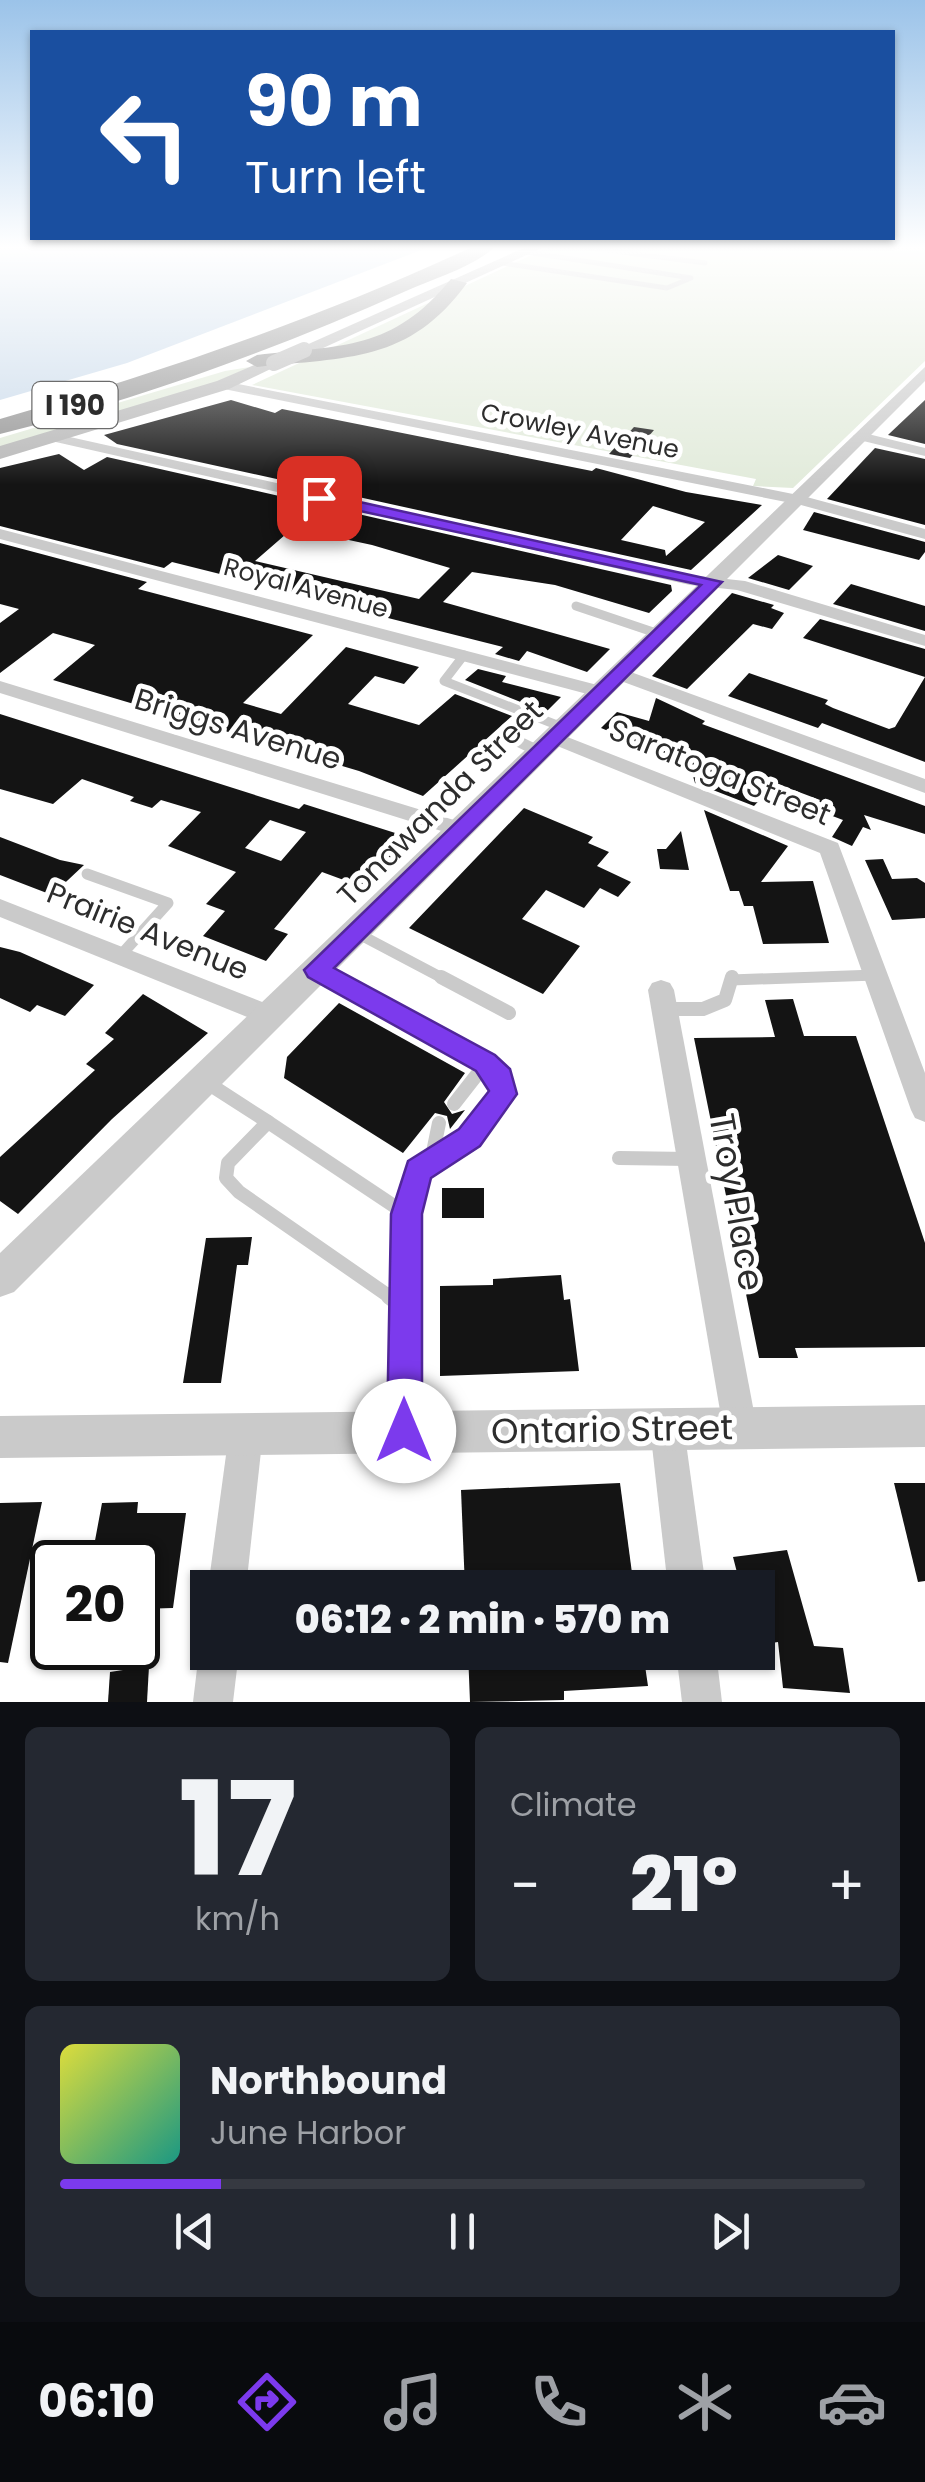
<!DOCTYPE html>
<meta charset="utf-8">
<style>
:root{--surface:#171b24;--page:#242831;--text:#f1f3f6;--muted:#9ea1a6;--line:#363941;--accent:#7c3aed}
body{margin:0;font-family:Poppins,sans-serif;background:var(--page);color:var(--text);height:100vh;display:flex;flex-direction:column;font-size:38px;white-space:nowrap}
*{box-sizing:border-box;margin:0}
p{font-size:32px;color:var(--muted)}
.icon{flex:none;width:55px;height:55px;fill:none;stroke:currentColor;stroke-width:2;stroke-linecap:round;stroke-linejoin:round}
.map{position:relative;height:1702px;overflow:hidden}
.sheet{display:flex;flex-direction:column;gap:25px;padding:25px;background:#0d0f14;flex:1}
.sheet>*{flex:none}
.top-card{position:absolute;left:30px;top:30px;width:865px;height:210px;border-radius:0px;box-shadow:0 2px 8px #0004;background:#1a4fa0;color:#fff;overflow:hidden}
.speed{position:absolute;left:30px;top:1540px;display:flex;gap:20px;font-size:50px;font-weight:700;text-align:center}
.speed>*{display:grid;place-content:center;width:130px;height:130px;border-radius:50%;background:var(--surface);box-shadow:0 2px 8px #0004;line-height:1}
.speed .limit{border:5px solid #111;border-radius:15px;background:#fff;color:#111}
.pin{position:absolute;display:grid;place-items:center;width:85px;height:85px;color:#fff;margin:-42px;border-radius:20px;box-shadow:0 5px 15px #0006}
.me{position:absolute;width:110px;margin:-55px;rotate:0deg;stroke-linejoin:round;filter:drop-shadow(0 0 8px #0008)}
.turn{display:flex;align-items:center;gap:35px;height:210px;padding:0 50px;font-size:45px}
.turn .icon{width:130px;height:130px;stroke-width:2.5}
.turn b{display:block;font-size:70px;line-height:85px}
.big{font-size:75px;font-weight:800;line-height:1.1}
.sheet .widget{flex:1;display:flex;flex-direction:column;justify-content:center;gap:15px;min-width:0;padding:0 35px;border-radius:15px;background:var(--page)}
.sheet .dial{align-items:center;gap:0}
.dial b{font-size:130px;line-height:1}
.song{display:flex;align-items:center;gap:30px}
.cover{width:120px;height:120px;border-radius:15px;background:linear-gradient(135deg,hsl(60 70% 55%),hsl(170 70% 35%))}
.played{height:10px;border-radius:5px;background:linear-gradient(90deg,var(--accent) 20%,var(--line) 20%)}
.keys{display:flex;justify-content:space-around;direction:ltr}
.heat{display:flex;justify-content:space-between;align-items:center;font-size:55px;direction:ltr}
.sheet .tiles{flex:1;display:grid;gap:25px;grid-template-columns:1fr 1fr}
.widget:last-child{grid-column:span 2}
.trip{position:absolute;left:190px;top:1570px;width:585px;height:100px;border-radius:0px;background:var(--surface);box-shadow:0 2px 8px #0004;font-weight:800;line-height:100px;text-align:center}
.tabs{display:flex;height:160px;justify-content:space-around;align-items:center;background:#090b0e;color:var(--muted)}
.tabs .icon{width:70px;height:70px}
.tabs .active{color:var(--accent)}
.tabs b{font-size:45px;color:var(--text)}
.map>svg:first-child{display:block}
</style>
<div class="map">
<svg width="925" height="1702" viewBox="0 0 925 1702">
<rect width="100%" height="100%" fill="#fff"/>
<g fill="#e2ebdb">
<path d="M549,247H925V361L793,488L753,486L756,479L252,385Z"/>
<path d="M250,367L212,384L0,449V438L225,371Z"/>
</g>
<path fill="#c8d9ea" d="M0,247H429L127,363L0,400Z"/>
<g fill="#141414" fill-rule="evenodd">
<path d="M231,400L275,413L282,409L592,471L596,468L686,492L762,505L691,570L117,444L104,435ZM653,506L705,522L666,556L665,550L621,540Z"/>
<path d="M925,400V444L888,435L889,434Z"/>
<path d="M634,427L654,430L630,458L609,454Z"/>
<path d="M875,448L925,459V525L827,499Z"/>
<path d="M59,454L84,470L107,457L671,585L672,591L649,613L555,585L472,572L443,602L610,649L587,672L527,651L519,661L495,654L503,647L388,618L360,590L344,605L172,562L164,568L0,526V468ZM293,528L372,545L450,568L419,599L255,561Z"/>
<path d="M814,512L925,542V552L919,560L803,530Z"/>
<path d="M0,543L147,582L138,589L313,635L243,703L281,714L346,647L419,667L404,684L375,676L348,704L419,725L455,694L512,716L423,796L359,771L53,680L95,645L53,633L0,673V623L19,609L0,604Z"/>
<path d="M778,555L813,566L789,590L748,578Z"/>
<path d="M851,584L925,606V631L833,604Z"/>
<path d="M732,593L774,605L771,608L784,613L772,629L753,624L687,689L652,676Z"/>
<path d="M820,619L925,649V762L822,723L818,728L728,696L749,673L828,700L825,704L833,708L889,729L895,727L925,677L803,638Z"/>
<path d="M478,669L506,676L502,682L561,697L546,712L465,680Z"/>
<path d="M656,698L705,721L702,724L925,806V834L864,815L871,830L863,827L852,846L832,837L843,820L814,809L820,800L775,783L754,806L695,783L687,756L677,759L601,728L617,712L649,721Z"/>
<path d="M0,714L299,809L304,804L411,838L360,886L322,872L274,929L288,934L266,961L203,936L225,911L206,904L236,872L168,846L201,812L161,800L152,808L130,801L134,797L82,779L53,804L0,789ZM270,820L306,832L281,861L245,848Z"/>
<path d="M524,808L593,837L588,843L609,852L597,866L631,882L618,897L600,888L584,908L546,890L522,919L580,946L543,994L409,928Z"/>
<path d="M704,810L788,846L761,882L813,881L829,943L763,944L753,906H744L739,891H730Z"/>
<path d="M681,831L689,870L660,869L657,849H666Z"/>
<path d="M0,837L60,860L84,865L52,895L0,875Z"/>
<path d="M883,859L892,879L917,878L925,883V918L892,920L865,860Z"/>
<path d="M0,947L20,952L94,985L65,1016L37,1005L30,1012L0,998Z"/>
<path d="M143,994L208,1033L112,1119L18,1214L0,1201V1157L95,1070L86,1064L114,1039L105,1033Z"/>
<path d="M793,999L804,1036H856L925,1243V1347L795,1348L798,1358H759L694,1038L775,1037L765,1000Z"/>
<path d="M339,1003L465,1073L444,1102L452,1114L465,1110L450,1129L447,1116L435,1113L403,1153L284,1078L287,1057Z"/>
<rect x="442" y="1188" width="42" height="30"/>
<path d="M252,1237L248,1265H237L221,1383H183L206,1238Z"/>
<path d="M561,1275L564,1300L570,1299L579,1371L440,1376V1286L493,1285V1279Z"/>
<path d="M620,1483L634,1588H465L461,1490Z"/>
<path d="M894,1483H925V1581L918,1582Z"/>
<path d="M42,1502L8,1663L0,1662V1503Z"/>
<path d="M138,1502L137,1513H186L173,1608L138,1609V1562H91L102,1503Z"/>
<path d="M787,1550L814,1646L843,1648L850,1693L783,1688L778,1642L758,1645V1588H741L733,1557Z"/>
<path d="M468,1652H643L648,1686L564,1691V1700L470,1702Z"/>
<path d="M149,1666L147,1702H108L110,1672Z"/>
</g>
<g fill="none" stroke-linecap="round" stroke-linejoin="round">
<g stroke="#cacaca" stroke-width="5">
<path d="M583,247L705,263"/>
<path d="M502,263L667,288L691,278L527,252"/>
</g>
<g stroke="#cacaca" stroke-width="9">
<path d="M576,606L659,634"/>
<path d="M464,655L444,681L562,727"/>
<path d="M513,728L516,724"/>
</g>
<g stroke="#cacaca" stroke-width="11">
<path d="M515,725L507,736L538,751"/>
<path d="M558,725L562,727"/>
<path d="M87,874L168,903L121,955"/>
<path d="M355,932L446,980"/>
<path d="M317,971L333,980"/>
<path d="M731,980L876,975"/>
</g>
<g stroke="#cacaca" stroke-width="14">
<path d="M329,977L486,1063L500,1078L503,1093L470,1138L418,1170L406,1214L405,1299"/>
<path d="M441,977L509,1013"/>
<path d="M664,1009H703L725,1000L732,977"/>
<path d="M206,1082L268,1122L228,1163L226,1178L239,1192L393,1299"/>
<path d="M454,1104L486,1063"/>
<path d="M268,1122L406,1214"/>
<path d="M619,1158L689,1159"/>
<path d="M431,1162L439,1123"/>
</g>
<g stroke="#cacaca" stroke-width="18">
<path d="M390,1296L405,1307V1422"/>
<path d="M405,1307V1296"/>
</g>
<g fill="#cacaca" fill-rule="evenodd">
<path d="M223,381L803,496L925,529V539L801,505L219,388L217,385Z"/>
<path d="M860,432L925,448V456L855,439L853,436Z"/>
<path d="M52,433L690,575L745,581L925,635V646L737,590L690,585L47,440L45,437Z"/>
<path d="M0,529L605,687L608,691L605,695H591L0,539Z"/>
<path d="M617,667L925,779V793L610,677V669Z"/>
<path d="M0,681L467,824L470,829L467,834H451L0,693Z"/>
<path d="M552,731L838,843L925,1073V1122L915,1118L911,1110L820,853L545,741L542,737Z"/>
<path d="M0,899L280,1009L284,1016L280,1023L271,1026L262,1023L0,917Z"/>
<path d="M661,980L670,983L674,990L757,1428L752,1440L740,1445L728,1440L723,1428L648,990L652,983Z"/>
<path d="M667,1411L679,1416L684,1428L706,1588H668L650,1428L655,1416Z"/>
<path d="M246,1416L258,1421L263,1433L246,1588H208L229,1433L234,1421Z"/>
<path d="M208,1637V1652H239L233,1702H193L199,1652Z"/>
<path d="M676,1652H716L722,1702H682Z"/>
</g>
<g fill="#cacaca" fill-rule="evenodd">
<path d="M925,367V381L14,1292L0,1297V1253Z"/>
<path d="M925,1405V1447L0,1458V1416Z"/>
</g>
<g fill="#b7b7b7" fill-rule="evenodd">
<path d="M526,247H544L310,354L295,350Z"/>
<path d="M268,359L283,363L229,389L0,459V446L217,381Z"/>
</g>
<g fill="#949494" fill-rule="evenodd">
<path d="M472,247H495C473,267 433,279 406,291C276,349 138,400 0,434V419C161,372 320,318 472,247Z"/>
<path d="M451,279L467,283C409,363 347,357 257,367L246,361L257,355C343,345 392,351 451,279Z"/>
</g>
<path stroke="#b7b7b7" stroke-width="16" d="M274,363L304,350"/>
</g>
<linearGradient id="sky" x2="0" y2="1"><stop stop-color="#9bc3e9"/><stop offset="0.51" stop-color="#fff"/><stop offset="1" stop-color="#fff" stop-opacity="0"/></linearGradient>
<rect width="925" height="485" fill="url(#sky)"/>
<path fill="#7c3aed" stroke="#51269a" stroke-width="2.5" d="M319,493L722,582L334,968L495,1055L510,1069L517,1094L480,1146L431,1178L422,1214V1431L417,1444L404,1449L392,1444L387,1431L391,1214L408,1161L459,1129L489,1091L476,1071L308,977L304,970L701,585L314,501V495Z"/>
<g text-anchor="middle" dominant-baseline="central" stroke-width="10" stroke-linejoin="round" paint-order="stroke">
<g font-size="25" fill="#2d2d2d" stroke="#fff">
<text transform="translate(580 431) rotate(11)">Crowley Avenue</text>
<text transform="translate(306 588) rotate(15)">Royal Avenue</text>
</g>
<rect fill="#fff" stroke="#6c6c6c" stroke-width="2.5" x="32.5" y="382" width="85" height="46" rx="8"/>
<g font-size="28" font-weight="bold" fill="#2d2d2d">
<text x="75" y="405">I 190</text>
</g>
<g font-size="30" fill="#2d2d2d" stroke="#fff">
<text transform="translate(238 729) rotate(17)">Briggs Avenue</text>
<text transform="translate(720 772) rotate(22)">Saratoga Street</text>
<text transform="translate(440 803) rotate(-45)">Tonawanda Street</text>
<text transform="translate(148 931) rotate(22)">Prairie Avenue</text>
</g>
<g font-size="35" fill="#2d2d2d" stroke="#fff">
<text transform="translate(737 1202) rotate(80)">Troy Place</text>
<text transform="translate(612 1429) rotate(-1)">Ontario Street</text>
</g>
</g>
</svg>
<div class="speed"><div class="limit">20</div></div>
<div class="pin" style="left:319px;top:498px;background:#d93025"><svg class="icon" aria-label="arrive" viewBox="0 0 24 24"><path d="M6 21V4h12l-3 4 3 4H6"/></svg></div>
<svg class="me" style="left:404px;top:1431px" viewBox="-20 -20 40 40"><circle r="19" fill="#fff"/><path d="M0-13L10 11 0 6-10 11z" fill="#7c3aed"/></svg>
<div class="trip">06:12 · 2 min · 570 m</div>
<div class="top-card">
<div class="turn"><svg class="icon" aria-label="left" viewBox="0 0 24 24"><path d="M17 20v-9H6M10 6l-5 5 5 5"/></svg><div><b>90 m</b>Turn left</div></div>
</div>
</div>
<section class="sheet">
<div class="tiles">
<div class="widget dial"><b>17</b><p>km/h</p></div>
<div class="widget"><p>Climate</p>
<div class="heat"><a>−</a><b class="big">21°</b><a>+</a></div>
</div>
<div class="widget">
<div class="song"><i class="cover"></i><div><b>Northbound</b><p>June Harbor</p></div></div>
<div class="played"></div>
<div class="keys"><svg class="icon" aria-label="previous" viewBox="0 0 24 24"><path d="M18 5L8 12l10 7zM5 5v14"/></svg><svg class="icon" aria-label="pause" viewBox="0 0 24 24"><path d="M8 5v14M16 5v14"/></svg><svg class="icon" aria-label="next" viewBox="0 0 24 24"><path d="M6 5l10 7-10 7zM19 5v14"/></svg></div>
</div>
</div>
</section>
<nav class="tabs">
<b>06:10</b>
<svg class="icon active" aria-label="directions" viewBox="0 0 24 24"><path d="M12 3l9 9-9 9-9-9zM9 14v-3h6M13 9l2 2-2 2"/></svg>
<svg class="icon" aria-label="music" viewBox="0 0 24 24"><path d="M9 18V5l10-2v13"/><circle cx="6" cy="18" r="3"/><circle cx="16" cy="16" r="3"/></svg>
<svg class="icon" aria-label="phone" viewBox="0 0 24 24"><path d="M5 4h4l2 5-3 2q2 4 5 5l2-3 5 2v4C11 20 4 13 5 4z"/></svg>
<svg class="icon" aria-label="climate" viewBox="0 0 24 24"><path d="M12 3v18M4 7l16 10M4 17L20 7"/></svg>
<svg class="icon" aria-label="car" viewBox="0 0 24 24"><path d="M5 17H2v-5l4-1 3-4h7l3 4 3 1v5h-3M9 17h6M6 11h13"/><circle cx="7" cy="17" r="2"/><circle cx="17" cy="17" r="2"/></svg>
</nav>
